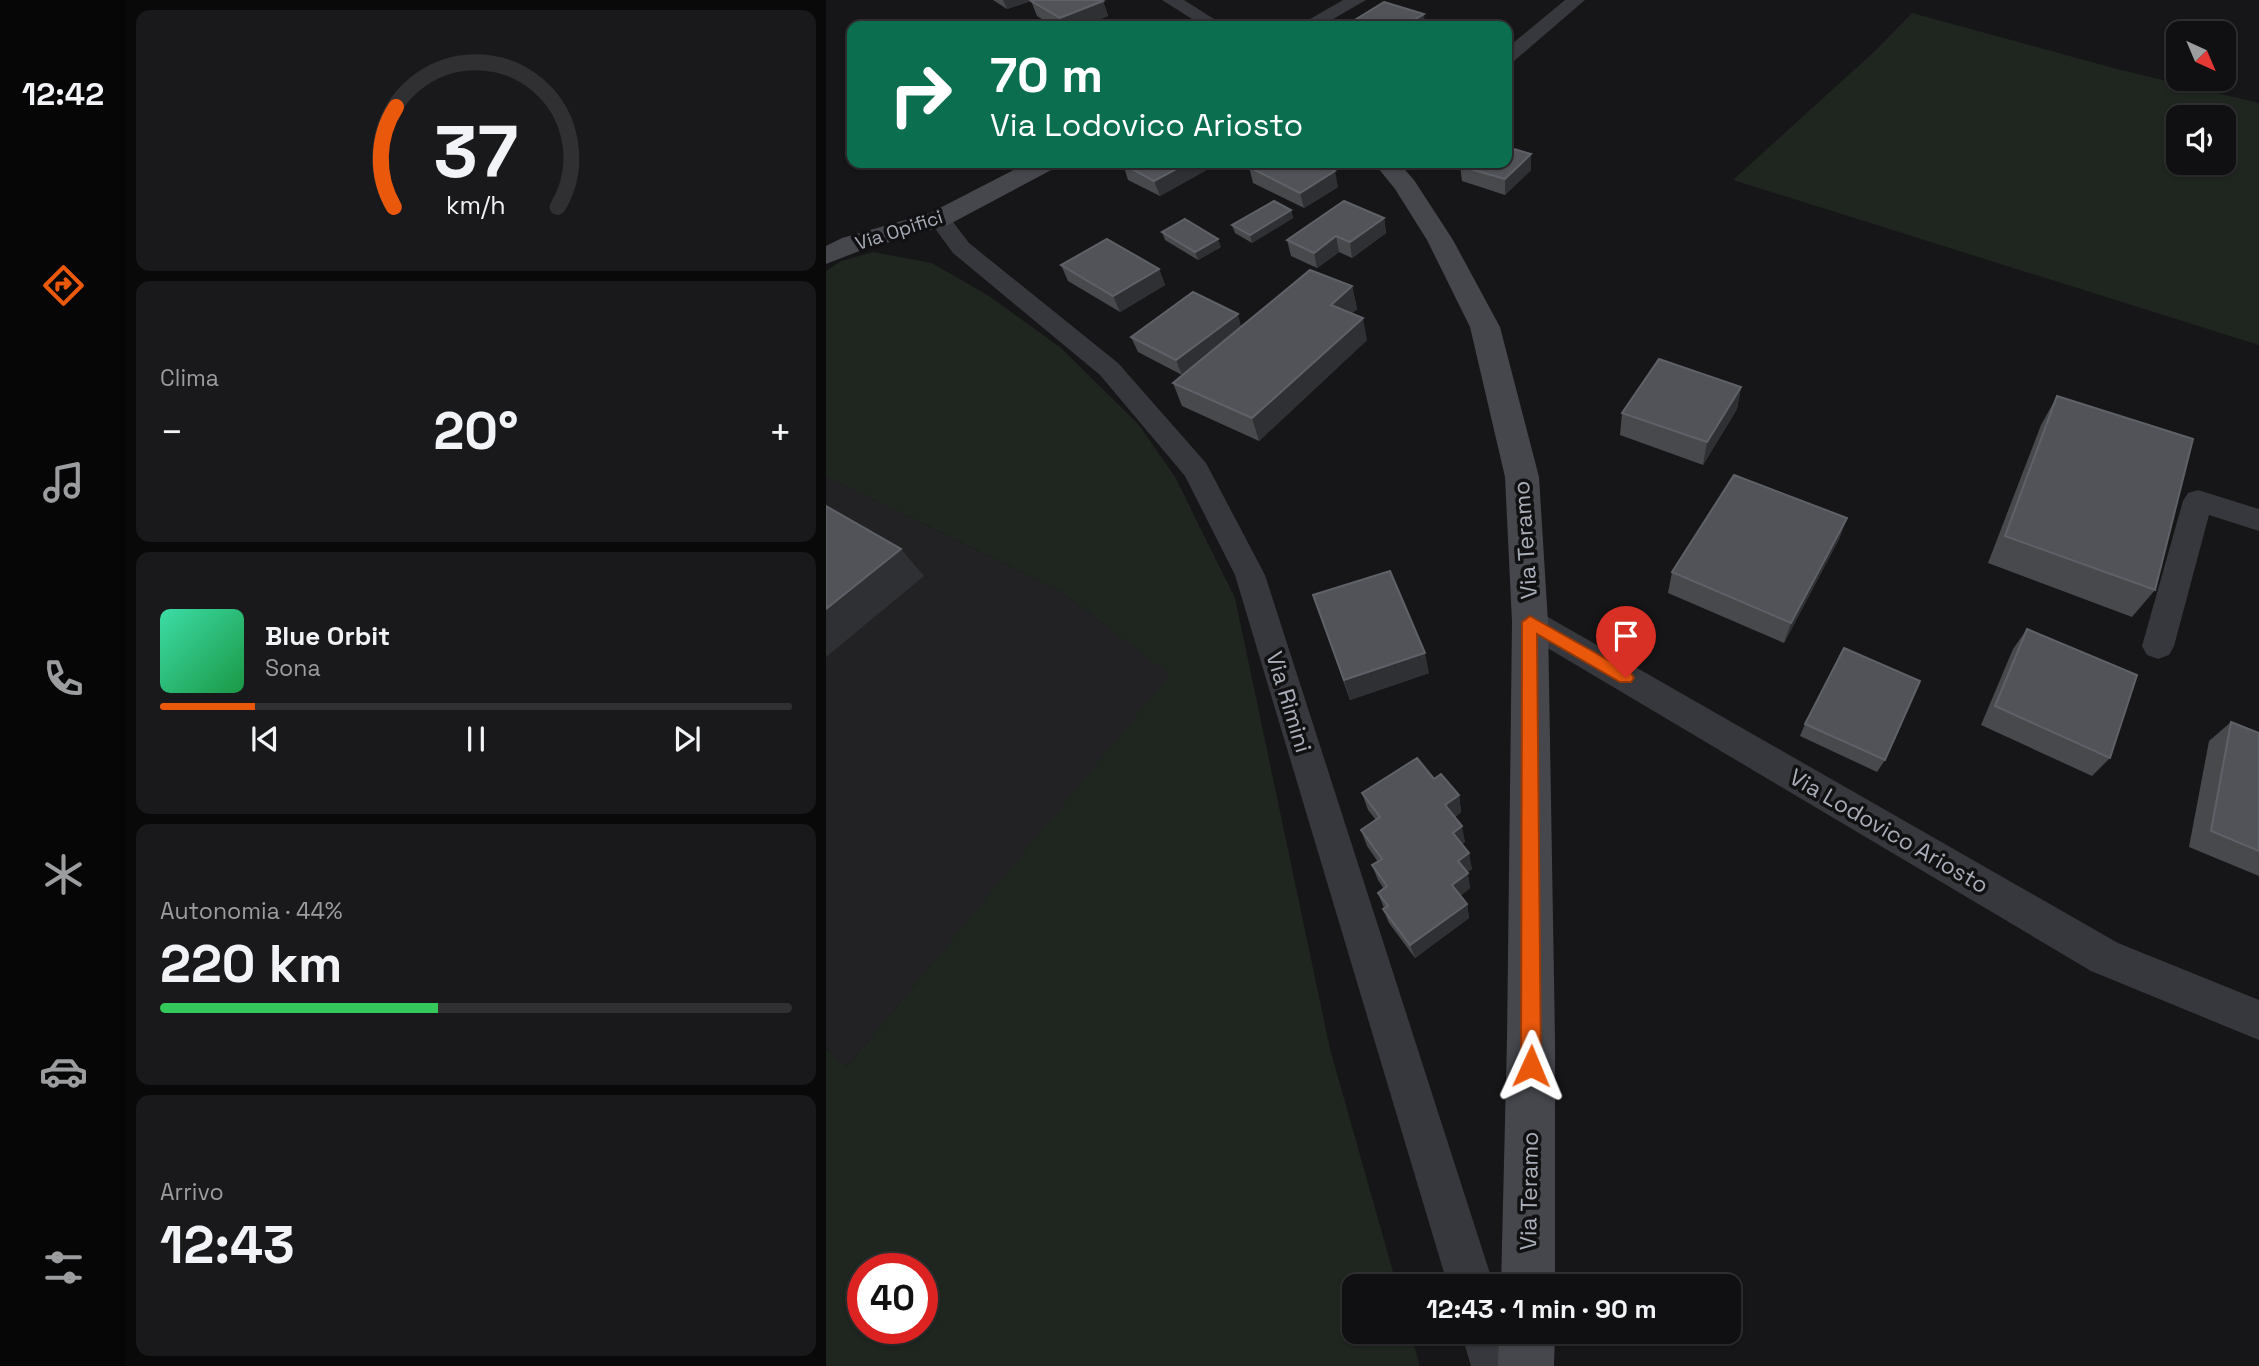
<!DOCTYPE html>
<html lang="it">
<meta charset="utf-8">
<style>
:root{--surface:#101012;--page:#19191b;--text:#f1f3f6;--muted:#9c9d9f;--line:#303032;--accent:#ea580c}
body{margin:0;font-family:"Space Grotesk",sans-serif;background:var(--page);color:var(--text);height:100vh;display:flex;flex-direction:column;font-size:26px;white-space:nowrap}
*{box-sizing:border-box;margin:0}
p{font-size:23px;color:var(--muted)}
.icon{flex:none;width:38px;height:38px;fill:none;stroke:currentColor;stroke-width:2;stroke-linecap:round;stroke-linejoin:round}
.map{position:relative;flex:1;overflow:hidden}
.drawer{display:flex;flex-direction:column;gap:10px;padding:10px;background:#09090a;width:700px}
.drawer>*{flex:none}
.guide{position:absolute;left:21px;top:21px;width:665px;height:147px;border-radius:14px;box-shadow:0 2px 5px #0004,0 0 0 2px var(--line);background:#0b6e4f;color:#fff;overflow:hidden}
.needle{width:46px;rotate:136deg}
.fabs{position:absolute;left:1340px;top:21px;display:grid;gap:14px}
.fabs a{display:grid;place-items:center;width:70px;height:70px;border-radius:14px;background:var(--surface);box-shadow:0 2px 5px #0004,0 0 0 2px var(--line);font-size:35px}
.speed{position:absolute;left:21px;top:1253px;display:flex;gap:14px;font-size:35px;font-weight:700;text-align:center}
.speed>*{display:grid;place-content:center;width:91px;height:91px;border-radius:50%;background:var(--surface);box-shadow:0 2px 5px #0004,0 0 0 2px var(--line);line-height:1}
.speed .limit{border:10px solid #d22;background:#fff;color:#111}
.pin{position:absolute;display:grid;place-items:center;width:60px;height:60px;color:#fff;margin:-72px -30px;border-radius:50% 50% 50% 0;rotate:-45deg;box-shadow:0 0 7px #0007}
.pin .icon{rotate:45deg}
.me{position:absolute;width:77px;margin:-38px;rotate:1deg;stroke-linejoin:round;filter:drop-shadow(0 0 5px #0008)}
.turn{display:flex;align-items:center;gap:24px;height:147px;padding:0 28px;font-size:32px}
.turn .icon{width:91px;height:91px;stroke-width:2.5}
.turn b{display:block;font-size:49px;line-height:60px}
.big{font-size:52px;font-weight:700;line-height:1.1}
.drawer .widget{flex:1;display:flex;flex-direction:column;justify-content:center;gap:10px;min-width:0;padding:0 24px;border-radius:14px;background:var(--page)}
.drawer .dial{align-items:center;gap:0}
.dial svg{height:182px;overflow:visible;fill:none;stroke:var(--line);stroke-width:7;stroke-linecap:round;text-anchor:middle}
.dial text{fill:var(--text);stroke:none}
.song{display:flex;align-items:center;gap:21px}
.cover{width:84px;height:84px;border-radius:10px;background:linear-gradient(135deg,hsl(160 70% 55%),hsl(140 70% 35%))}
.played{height:7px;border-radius:4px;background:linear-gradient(90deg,var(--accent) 15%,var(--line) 15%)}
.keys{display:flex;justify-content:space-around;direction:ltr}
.heat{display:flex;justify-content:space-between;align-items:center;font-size:38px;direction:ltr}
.charge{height:10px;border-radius:5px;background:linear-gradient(90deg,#34c759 44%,var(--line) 0)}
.trip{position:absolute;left:516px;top:1274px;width:399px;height:70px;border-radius:14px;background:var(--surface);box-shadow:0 2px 5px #0004,0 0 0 2px var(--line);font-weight:700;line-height:70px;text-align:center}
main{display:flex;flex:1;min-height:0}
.dock{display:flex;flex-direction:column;width:126px;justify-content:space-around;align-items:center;background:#060607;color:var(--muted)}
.dock .icon{width:49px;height:49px}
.dock .on{color:var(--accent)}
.dock b{font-size:32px;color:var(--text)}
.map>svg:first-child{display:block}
</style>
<main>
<nav class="dock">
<b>12:42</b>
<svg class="icon on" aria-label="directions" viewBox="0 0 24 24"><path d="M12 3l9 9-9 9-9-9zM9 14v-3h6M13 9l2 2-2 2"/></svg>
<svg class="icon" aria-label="music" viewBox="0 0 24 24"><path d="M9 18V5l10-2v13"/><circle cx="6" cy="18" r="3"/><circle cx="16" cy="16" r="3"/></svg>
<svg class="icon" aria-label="phone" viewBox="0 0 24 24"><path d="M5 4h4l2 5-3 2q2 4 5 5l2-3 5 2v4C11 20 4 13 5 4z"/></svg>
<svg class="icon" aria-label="climate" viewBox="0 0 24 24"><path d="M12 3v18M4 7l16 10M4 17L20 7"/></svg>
<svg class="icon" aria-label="car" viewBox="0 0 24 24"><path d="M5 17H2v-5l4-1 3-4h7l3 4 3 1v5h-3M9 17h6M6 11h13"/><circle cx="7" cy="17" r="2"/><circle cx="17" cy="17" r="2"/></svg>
<svg class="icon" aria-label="filters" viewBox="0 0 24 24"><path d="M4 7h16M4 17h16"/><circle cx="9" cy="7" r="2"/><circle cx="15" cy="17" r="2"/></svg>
</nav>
<section class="drawer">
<div class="widget dial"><svg viewBox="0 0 100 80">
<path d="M14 69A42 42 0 1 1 86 69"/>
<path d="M14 69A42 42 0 0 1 15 25" stroke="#ea580c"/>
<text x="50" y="56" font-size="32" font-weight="700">37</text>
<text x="50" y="72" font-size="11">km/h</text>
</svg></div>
<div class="widget"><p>Clima</p>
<div class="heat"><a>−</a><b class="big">20°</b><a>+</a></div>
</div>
<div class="widget">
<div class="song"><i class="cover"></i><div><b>Blue Orbit</b><p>Sona</p></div></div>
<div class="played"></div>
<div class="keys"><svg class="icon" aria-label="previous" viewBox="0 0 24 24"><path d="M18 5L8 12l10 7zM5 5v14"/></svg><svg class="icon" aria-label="pause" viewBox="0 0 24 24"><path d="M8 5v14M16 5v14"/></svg><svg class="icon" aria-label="next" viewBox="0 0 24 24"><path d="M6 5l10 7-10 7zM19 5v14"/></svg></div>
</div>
<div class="widget"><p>Autonomia · 44%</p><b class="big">220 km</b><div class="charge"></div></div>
<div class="widget"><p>Arrivo</p><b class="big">12:43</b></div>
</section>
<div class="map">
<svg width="1433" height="1366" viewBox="0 0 1433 1366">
<rect width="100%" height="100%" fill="#161618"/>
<path fill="#222225" d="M0,476L236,592L345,675L21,1067L0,1048Z"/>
<g fill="#1e261f" fill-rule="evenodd">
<path d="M1086,13L1291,69L1433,103V345L907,180L1049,51ZM1353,117H1398V163H1353Z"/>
<path d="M47,252L106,263L163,296L235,348L313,425L349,477L409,598L504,1049L571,1286H528V1332H584L594,1366H0V1048L21,1067L344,675L236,592L0,476V271L15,261ZM37,1269H96V1328H37Z"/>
</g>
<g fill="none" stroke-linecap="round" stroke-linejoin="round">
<g fill="#37383d" fill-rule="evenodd">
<path d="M336,0H358L399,26H377Z"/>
<path d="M517,0H540L495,26H472Z"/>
<path d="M739,0H759L688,61L681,63V48Z"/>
<path d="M113,212L121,214L143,243L292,363L380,463L439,575L668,1286H622L409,575L359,476L274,375L127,253L102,219L105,214Z"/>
<path d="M1372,490L1433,509V531L1383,515L1348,646L1343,655L1332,659L1321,655L1316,646L1357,501L1362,493Z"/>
<path d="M704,609L715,613L1292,943L1433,1000V1040L1265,971L693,631L688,622L693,613Z"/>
<path d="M635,1332H683L693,1366H645Z"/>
</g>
<g fill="#45474d" fill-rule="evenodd">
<path d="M201,163H232L229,168L122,225L36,250L0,264V246L16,238L104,213Z"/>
<path d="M548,163H573L588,180L627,240L674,327L713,477L722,622L729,1039V1286H675L681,1039L686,622L679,477L644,327L601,240L569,189Z"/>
<path d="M673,1332H729L728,1366H672Z"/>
</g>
</g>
<g fill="#47494d">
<path d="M167,0H208L181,9Z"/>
<path d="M205,1H277L282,16L257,26H228L211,16Z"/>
<path d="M705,154V170L679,195L636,181L634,166Z"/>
<path d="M393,163L334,196L302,180L297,164Z"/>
<path d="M423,167L512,187L478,208L427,183Z"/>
<path d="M465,210L467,218L426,243L409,233L406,225Z"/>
<path d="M558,218L560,233L526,258L513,252L491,268L465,256L461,240Z"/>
<path d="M336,232L395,247L372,260L339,240Z"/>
<path d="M235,265L333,269L339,285L294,312L242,281Z"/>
<path d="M526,286L531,309L526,313L541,340L433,441L356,406L347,383L356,375L312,352L305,337L415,326Z"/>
<path d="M915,387L911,409L877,465L794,435L796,413Z"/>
<path d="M1231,396L1329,590L1306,617L1162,563L1215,425Z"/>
<path d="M1021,518L1013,539L958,643L842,593L846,572Z"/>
<path d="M487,595L603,673L524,700Z"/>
<path d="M1201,629L1284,758L1266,776L1155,725L1187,649Z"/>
<path d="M1405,722L1433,733V876L1363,847L1383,741Z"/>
<path d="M979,724L1059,760L1051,772L974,736Z"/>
<path d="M536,793L633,795L635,812L629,817L639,842L636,844L646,869L641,872L644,888L634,896L641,904L643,918L589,958L563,923L557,909L558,908L552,893L558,889L552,880L546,865L552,862L541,846L535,830L550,820L542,810Z"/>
</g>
<g fill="#2f3033">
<path d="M177,0H208L181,9Z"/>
<path d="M277,1L282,16L257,26H237L234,18Z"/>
<path d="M598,14L599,26H578Z"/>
<path d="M705,154V170L679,195V179Z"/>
<path d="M361,163H393L334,196L328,181Z"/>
<path d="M509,171L512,187L478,208L474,193Z"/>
<path d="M465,210L467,218L426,243L424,235Z"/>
<path d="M558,218L560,233L526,258L524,242Z"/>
<path d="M510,236L513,252L491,268L488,253Z"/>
<path d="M392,239L395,247L372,260L369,252Z"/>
<path d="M333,269L339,285L294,312L287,296Z"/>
<path d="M526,286L531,309L510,328L505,305Z"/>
<path d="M412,314L416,330L356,375L350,360Z"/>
<path d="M537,318L541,340L433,441L426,418Z"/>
<path d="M915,387L911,409L877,465L881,442Z"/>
<path d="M1021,518L1013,539L958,643L965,623Z"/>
<path d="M75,549L98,576L0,657V609Z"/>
<path d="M599,653L603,673L524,700L518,680Z"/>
<path d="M633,795L635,812L622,821L619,805Z"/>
<path d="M636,826L639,842L630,849L627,833Z"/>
<path d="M643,853L646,869L635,876L632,861Z"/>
<path d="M642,873L644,888L629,900L626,885Z"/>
<path d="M641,904L643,918L589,958L584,945Z"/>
</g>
<g fill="#525359" stroke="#5f6168" stroke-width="2">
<path d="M209,0H274L277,1L234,18L205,1Z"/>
<path d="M558,2L598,14L578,26H519Z"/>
<path d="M681,147L705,154L679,179L634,166L638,163H681Z"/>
<path d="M299,163H361L328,181L297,164Z"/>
<path d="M432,163H491L509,171L474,193L423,167Z"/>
<path d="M448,201L465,210L424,235L406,225Z"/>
<path d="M518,201L558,218L524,242L510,236L488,253L461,240Z"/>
<path d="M359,219L392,239L369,252L336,232Z"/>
<path d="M281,239L333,269L287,296L235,265Z"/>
<path d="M484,270L526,286L505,305L537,318L426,418L347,383Z"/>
<path d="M367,292L412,314L350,360L305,337Z"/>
<path d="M833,359L915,387L881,442L796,413Z"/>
<path d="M1231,396L1367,439L1329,590L1179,536Z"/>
<path d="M908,475L1021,518L965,623L846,572Z"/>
<path d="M0,506L75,549L0,609Z"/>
<path d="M564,571L599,653L518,680L487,595Z"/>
<path d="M1201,629L1311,675L1284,758L1169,706Z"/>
<path d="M1018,648L1094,681L1059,760L979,724Z"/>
<path d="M1405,722L1433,733V851L1385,831Z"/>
<path d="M591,758L608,779L615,774L633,795L619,805L636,826L627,833L643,853L632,861L642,873L626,885L641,904L584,945L557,909L562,906L552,893L561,886L546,865L556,859L535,830L554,817L536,793Z"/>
</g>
<path fill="#ea580c" stroke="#983908" stroke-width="2" d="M704,616L805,673L808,678L805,682H794L711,634L715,1066L712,1074L705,1076L698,1074L695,1066L696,622Z"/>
<g text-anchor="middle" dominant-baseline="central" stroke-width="7" stroke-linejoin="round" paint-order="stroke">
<g font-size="19" fill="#a8adb8" stroke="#111113">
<text transform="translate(73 230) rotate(-18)">Via Opifici</text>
</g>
<g font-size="23" fill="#a8adb8" stroke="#111113">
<text transform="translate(699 540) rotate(-94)">Via Teramo</text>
<text transform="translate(463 702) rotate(73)">Via Rimini</text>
<text transform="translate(1063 831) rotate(30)">Via Lodovico Ariosto</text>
<text transform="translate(703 1191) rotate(-89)">Via Teramo</text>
</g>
</g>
</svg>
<div class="fabs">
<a><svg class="needle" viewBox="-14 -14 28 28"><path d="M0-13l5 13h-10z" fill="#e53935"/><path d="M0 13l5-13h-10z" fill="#9c9d9f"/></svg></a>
<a><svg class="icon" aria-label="sound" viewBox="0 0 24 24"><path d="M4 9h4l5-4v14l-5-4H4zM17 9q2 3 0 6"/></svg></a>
</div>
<div class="speed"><div class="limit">40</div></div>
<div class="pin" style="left:800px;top:678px;background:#d93025"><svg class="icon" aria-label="arrive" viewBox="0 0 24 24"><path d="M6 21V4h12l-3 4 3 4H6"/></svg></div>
<svg class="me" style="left:705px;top:1066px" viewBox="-20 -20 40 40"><path d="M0-17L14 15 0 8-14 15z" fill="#ea580c" stroke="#fff" stroke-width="4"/></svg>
<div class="trip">12:43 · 1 min · 90 m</div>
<div class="guide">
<div class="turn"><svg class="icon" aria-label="right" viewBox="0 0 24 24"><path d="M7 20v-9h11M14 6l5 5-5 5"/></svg><div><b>70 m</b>Via Lodovico Ariosto</div></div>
</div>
</div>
</main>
